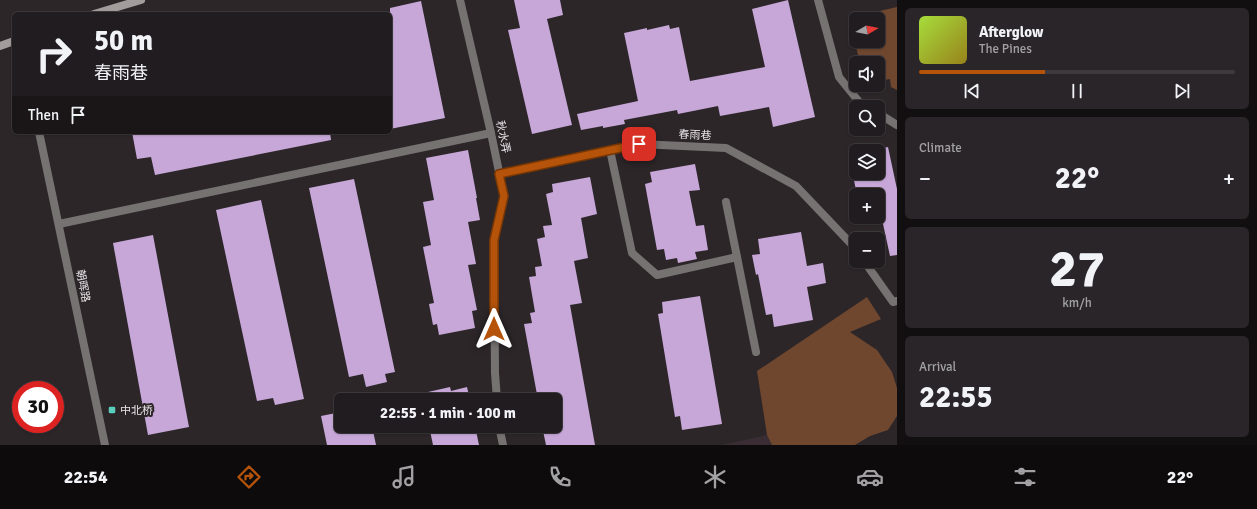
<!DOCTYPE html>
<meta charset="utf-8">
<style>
:root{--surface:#211c1f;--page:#292528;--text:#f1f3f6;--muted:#a2a1a4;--line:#3e3a3d;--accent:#b45309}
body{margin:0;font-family:Signika,"Noto Sans SC",sans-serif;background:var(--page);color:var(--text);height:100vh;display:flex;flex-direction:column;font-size:15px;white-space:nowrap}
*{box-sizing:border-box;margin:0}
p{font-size:13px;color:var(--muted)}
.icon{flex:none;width:22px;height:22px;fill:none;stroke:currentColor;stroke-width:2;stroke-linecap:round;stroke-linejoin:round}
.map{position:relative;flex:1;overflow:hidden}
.side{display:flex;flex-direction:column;gap:8px;padding:8px;background:#120f11;width:360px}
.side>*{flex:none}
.hud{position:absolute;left:12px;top:12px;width:380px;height:122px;border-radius:6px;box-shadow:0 1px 3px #0004,0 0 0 1px var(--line);background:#211c1f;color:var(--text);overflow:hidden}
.needle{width:26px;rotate:80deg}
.buttons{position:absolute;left:849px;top:12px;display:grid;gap:8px}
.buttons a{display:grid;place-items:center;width:36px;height:36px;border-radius:6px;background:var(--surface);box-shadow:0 1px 3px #0004,0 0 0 1px var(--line);font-size:20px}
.speed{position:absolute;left:12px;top:381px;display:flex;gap:8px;font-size:20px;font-weight:700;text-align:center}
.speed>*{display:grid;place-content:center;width:52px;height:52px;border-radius:50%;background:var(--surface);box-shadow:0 1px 3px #0004,0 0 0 1px var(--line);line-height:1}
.speed .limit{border:6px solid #d22;background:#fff;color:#111}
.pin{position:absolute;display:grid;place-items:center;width:34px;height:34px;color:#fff;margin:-17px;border-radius:8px;box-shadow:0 2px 6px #0006}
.me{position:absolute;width:44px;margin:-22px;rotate:0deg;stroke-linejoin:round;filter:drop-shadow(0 0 3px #0008)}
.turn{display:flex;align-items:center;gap:14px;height:84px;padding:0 16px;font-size:18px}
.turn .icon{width:52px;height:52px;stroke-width:2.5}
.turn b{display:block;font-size:28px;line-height:34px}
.then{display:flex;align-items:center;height:38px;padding:0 16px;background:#0003;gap:8px;font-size:15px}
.big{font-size:30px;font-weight:700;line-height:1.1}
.side .tile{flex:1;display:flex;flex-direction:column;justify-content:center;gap:6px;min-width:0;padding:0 14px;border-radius:6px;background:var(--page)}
.side .dial{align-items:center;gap:0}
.dial b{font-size:52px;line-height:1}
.song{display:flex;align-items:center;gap:12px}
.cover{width:48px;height:48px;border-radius:6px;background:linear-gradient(135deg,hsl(80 70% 55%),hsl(50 70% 35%))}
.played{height:4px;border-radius:2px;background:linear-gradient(90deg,var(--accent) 40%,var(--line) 40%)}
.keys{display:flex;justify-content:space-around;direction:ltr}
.heat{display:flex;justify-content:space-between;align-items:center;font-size:22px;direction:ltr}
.trip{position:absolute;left:334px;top:393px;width:228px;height:40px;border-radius:6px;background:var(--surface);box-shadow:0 1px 3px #0004,0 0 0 1px var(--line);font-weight:700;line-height:40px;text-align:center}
.dock{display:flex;height:64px;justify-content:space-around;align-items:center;background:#0d0b0c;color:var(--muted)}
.dock .icon{width:28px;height:28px}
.dock .active{color:var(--accent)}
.dock b{font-size:18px;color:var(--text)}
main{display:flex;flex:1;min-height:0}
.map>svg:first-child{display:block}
</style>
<main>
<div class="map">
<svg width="897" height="445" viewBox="0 0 897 445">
<rect width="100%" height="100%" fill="#2c2629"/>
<path fill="#3a2e34" d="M767,435L772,445H722Z"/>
<g fill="#6f462e" fill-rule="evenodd">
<path d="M897,7V90L891,87L890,79L878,81V63H860L849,18ZM856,19H878V41H856Z"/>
<path d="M867,297L881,319L850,332L877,350L892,372L897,388V416L888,430L870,436L855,445H772L767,435L757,371Z"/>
</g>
<g fill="#c6a7d8">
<path d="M514,0H560L563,15L547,19L572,125L532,134L508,30L520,28Z"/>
<path d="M788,0L815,117L773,127L769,107L720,116L718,106L678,114L677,110L624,120L625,124L603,128V126L581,130L577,114L638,101L624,33L647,28V30L669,25L670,29L679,27L690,81L765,67L752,9Z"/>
<path d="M421,1L445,118L390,129V8Z"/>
<path d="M132,132H330L331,140L155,175L151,157L137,159Z"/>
<path d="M888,147L897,189V255L890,256L878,201V195H857L849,156L856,154V173H878V151H871Z"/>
<path d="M468,150L477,198H476L480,220L468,222L476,264L468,265L477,310L472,311L475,328L439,335L437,324L433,325L429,304L434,303L423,247L431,245L423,202L434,200L426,158Z"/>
<path d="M695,164L700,190L689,191L696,226L704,225L708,250L695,252L697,259L678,263L677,258L666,260L664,249L657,250L645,184L652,182L650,172Z"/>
<path d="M590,177L597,214L581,218L588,258L574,261L582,303L570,305L595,445H546L542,426H555V400H538L524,324L532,323L530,313L535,312L529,277L536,276L535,267L542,266L537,239L545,237L543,226L552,225L546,194L553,192L552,184Z"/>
<path d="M354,179L395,372L385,374L387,382L366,387L363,374L349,377L309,188Z"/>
<path d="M261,200L304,399L275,405L273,398L257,401L216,210Z"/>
<path d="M801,232L807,266L823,263L826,283L807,287L813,320L774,327L772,314L766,315L758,274L756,275L752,255L760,254L758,239Z"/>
<path d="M153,235L189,427L148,435L113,243Z"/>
<path d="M700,296L722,424L682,430L680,416L675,417L658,314L663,313L662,302Z"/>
<path d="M450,387L451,391L467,387L470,400H427L426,398L429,397L428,392Z"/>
<path d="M341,412V426H372L376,445H327L321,416Z"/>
<path d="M429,426H475L479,445H433Z"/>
</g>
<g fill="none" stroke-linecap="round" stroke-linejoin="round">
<g stroke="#767272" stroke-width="8">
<path d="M818,0L839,77L860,103L867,107"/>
<path d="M878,113L897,125"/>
<path d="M610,150L632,253L657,275L737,257"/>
<path d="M726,202L756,352"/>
</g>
<g stroke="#767272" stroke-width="8">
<path d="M460,0L491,133L504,196L494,240L495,373L497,400"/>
<path d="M499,174L639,144L726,148L796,186L856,249"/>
<path d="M59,224L491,133"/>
<path d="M864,261L893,302L897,301"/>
<path d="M499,426L503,445"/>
</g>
<path stroke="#767272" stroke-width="8" d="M39,132L105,445"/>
<g stroke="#a29c9c" stroke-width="8">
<path d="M94,14L141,0"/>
<path d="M0,46L14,41"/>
</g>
</g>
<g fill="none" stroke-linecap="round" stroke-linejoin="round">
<defs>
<path id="route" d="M494,329V240L504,196L499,174L639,144"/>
</defs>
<use href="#route" stroke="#753606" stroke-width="10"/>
<use href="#route" stroke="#b45309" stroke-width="7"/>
</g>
<rect fill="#5bcebc" stroke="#2c2629" stroke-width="1.5" x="108" y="406" width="8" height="8" rx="2"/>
<g text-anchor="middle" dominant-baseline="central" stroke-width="4" stroke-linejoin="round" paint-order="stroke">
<g font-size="11" fill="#eae5e8" stroke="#2c2629">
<text transform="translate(695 135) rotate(3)">春雨巷</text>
<text transform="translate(503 137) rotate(78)">秋水弄</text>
<text transform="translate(83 286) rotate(79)">朝晖路</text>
</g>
<g font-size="11" fill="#eae5e8" stroke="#2c2629" text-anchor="start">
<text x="120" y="410">中北桥</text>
</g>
</g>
</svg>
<div class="buttons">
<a><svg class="needle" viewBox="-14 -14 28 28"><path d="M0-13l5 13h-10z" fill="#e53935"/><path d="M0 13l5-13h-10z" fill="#a2a1a4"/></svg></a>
<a><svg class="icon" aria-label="sound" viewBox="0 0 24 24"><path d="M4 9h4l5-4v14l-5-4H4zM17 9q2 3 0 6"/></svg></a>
<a><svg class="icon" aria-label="search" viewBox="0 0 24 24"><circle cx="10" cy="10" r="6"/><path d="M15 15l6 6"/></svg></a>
<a><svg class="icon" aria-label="layers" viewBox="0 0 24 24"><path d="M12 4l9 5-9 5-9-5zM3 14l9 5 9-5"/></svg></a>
<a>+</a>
<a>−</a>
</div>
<div class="speed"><div class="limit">30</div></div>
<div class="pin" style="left:639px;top:144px;background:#d93025"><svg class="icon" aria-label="arrive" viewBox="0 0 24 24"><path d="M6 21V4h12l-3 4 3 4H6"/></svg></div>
<svg class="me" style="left:494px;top:329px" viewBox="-20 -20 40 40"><path d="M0-17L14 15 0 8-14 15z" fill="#b45309" stroke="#fff" stroke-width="4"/></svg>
<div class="trip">22:55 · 1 min · 100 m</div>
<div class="hud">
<div class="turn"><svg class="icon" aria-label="right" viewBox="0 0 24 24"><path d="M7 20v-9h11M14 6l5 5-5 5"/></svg><div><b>50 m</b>春雨巷</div></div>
<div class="then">Then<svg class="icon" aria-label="arrive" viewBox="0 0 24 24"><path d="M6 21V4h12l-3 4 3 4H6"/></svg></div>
</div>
</div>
<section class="side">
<div class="tile">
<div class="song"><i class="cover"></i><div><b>Afterglow</b><p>The Pines</p></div></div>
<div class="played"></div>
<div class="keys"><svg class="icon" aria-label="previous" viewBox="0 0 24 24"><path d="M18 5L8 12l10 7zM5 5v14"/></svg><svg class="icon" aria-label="pause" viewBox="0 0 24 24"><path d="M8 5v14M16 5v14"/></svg><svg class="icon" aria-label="next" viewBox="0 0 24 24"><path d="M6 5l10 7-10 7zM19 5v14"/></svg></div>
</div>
<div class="tile"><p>Climate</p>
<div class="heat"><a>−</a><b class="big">22°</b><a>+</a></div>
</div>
<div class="tile dial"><b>27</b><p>km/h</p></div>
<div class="tile"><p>Arrival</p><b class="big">22:55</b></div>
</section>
</main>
<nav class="dock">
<b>22:54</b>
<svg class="icon active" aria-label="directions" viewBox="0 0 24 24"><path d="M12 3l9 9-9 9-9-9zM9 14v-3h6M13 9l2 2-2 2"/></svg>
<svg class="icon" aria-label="music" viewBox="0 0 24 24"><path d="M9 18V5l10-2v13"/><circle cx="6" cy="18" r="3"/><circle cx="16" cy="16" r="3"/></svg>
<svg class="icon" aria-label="phone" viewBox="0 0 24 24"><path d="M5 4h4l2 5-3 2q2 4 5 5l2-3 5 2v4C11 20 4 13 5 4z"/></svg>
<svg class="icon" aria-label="climate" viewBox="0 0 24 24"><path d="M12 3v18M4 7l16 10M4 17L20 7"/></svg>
<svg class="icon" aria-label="car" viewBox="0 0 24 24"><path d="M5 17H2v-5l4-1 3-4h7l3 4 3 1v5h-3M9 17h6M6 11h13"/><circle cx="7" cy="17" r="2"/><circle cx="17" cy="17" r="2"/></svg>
<svg class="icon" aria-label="filters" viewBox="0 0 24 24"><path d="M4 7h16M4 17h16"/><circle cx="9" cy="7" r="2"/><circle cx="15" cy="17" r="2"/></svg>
<b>22°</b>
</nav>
